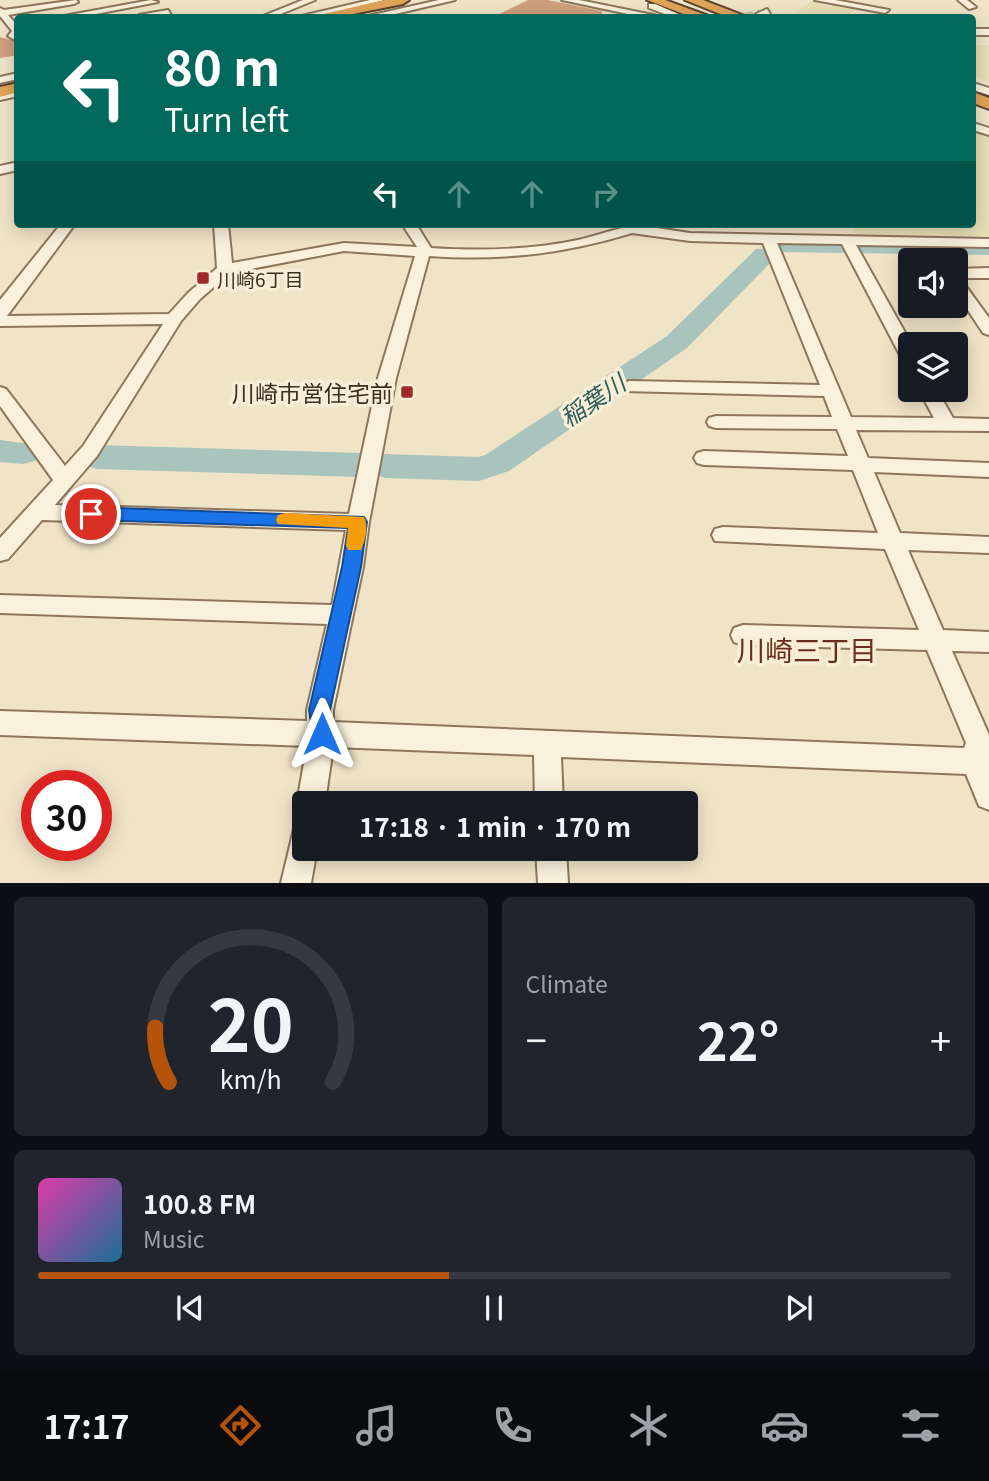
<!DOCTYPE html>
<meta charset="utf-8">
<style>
:root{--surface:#171b24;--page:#20242c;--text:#f1f3f6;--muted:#9ea1a6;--line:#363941;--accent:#b45309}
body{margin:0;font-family:Georgia,"Noto Sans JP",serif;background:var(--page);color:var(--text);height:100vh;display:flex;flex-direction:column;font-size:26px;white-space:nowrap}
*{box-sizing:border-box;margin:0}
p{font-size:23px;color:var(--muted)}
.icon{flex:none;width:38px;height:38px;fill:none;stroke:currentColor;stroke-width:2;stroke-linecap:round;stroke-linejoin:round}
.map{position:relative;height:883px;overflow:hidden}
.panel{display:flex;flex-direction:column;gap:14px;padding:14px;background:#0d0f14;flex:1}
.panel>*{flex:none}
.guide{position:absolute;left:14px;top:14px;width:962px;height:214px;border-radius:7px;box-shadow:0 4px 18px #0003;background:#00695c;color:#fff;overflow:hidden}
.tools{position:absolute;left:898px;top:248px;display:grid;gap:14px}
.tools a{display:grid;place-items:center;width:70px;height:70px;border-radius:7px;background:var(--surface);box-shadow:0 4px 18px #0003;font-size:35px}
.speed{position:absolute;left:21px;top:770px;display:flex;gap:14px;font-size:35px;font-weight:700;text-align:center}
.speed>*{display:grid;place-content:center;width:91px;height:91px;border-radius:50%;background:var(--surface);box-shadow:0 4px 18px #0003;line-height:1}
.speed .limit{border:10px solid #d22;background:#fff;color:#111}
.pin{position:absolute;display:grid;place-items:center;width:60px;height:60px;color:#fff;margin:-30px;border:4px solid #fff;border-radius:50%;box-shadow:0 2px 7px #0007}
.me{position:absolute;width:77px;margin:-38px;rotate:0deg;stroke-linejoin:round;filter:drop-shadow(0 0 5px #0008)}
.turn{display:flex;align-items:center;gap:24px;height:147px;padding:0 35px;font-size:32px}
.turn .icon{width:91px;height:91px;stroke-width:2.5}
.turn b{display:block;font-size:49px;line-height:60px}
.lanes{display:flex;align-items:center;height:66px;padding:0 35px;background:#0003;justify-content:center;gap:35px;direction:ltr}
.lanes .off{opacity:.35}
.big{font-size:52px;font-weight:700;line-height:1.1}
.panel .widget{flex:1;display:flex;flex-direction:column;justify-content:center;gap:10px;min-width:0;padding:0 24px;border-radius:10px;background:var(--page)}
.panel .dial{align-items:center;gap:0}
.dial svg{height:182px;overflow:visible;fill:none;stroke:var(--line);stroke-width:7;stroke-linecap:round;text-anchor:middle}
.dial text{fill:var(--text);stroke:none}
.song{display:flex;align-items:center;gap:21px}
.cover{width:84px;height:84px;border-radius:10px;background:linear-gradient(135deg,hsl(320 70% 55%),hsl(200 70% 35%))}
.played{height:7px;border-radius:4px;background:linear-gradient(90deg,var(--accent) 45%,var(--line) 45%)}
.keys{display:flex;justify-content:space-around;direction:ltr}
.heat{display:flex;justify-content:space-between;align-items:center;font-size:38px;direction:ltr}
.panel .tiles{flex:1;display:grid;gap:14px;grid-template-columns:1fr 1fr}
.widget:last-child{grid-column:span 2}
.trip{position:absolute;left:292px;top:791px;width:406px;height:70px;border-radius:7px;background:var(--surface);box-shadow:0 4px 18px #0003;font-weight:700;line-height:70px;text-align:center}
.tab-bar{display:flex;height:112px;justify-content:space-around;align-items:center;background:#090b0e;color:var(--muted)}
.tab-bar .icon{width:49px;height:49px}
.tab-bar .active{color:var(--accent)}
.tab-bar b{font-size:32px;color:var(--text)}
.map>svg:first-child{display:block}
</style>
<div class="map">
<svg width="989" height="883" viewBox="0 0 989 883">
<rect width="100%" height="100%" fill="#f0e4c8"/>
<g fill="#e6deb5">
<path d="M813,0L857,7L850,14L873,17L798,18L794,15Z"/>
<path d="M973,45H989V82L973,77Z"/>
<path d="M973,129L989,136V237L857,235L851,224H973Z"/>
</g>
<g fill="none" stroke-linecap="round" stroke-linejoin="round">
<g fill="#a9c4bc" fill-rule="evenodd">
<path d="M783,239L989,241V255L776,252L778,254L774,259L687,348L509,471L479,481L385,478L372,473L360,477L97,469L85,465L80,457L85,449L97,445L360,453L373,458L385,454L478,457L485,455L667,336L756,249L772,248L771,246L774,241Z"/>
<path d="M0,440L35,445L40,453L35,461L23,464L0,462Z"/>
</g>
</g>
<g fill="#cf9f7d">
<path d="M528,0H548L602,11V18H491Z"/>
<path d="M0,37L14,41L18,47V55L0,58Z"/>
</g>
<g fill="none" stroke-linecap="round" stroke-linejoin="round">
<path stroke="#ccc0a6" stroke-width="10" stroke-dasharray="10 4.5" stroke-linecap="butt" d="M744,18L760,14"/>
<defs>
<g id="minor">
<path d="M76,0L78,2L74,4L8,15L18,26V36L13,39L8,36L12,31L0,16V8L4,10Z"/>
<path d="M151,0L158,2L75,18H53Z"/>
<path d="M303,0H315L271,18H258Z"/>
<path d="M370,0H385L311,18H293Z"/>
<path d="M439,0H455L378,18H359Z"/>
<path d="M562,0H579L668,18H647Z"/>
<path d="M815,0H835L889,10L885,13Z"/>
<path d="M958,0H967L976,7L969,9Z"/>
<path d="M649,4H655L688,18H675L649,8Z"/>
<path d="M767,9L770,14L760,17L756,14Z"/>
<path d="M168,10L171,15L135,18L139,15Z"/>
<rect x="973" y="29" width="16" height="6"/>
<path d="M18,73V79L0,83V77Z"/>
<path d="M973,83L989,88V95L973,90Z"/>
<path d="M18,90V96L0,100V94Z"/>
<path d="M973,123L989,128V135L973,130Z"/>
<path d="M18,162V170L0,174V166Z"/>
<path d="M61,224H75L7,316L169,314L188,293L217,268L214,224H228L232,263L344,243L417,247L402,224H416L431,248C479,251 531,250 578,240C604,234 626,224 653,224L650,227L690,233L989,239V247L856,245L912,345L910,362L901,357L842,244L777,243L851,417L934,418L919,390H937L953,418L989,419V431L856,430L868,458L989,463V477L874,472L900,533L989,537V553L908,550L943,630L989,632V652L952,651L989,735V810L979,806L966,774L561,757L563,803H535L534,755L333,747L325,803H304V814L301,813L297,803L307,746L0,735V711L307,721V710L327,624L0,613V595L332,605L346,530L42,520L8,559L0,561V538L53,480L0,406V387L6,389L65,466L83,446L163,324L0,326V300ZM632,233L690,241L763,243L820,385L629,381L620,387L623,391L824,396L832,417L716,416L709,418L707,422L709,426L716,428L837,429L848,456L704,451L697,453L694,458L697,463L704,465L853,470L878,533L723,527L715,529L712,535L715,541L885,549L919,630L743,625L734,628L731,635L734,642L743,645L927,650L966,743L964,748L333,722V710L363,567L369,522L396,378L429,256C501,261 563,254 632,233ZM344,251L415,256L378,378L349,514L55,505L97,456L181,321L200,299L230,273Z"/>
<path d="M989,268V278H960L989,318V335L983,333L956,292V269Z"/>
<path d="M304,824V849H317L311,883H281L294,829Z"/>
<path d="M536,849H566L568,883H538Z"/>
</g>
<g id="highway">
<path d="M385,0H409L403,4L333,18H306Z"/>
<path d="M647,0H665L714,18H694Z"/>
<path d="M685,0H703L750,18H730Z"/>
<path d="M18,83V92L0,97V87Z"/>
<path d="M973,92L989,98V109L973,103Z"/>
</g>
</defs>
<use href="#minor" stroke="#8d765c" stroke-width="4"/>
<use href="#highway" stroke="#5b4430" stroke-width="4"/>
<path stroke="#8d765c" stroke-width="2" stroke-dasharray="2.5 2" stroke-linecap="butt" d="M777,15L786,18"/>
<use href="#minor" fill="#faf1dc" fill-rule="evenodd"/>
<use href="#highway" fill="#e0a458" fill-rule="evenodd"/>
</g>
<path fill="#1a73e8" stroke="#114b97" stroke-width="2" d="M91,507L364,517L367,522L361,567L330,710L333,734L330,741L322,744L314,741L309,710L342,567L348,528L91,520L85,518L82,514L85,509Z"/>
<path fill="#f59e0b" d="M285,513L364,517C369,525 365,542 361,550H348L346,545L348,528L278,524L276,520L278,515Z"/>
<g fill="#9e2a2b" stroke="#f7eed8" stroke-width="2.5">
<rect x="196" y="271" width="14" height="14" rx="3.5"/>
<rect x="400" y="385" width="14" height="14" rx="3.5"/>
</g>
<g text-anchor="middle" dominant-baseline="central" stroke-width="7" stroke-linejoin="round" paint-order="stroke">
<g font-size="19" fill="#3d2e20" stroke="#f7eed8" text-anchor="start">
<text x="217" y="278">川崎6丁目</text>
</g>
<g font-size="23" fill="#3d2e20" stroke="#f7eed8" text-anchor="end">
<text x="393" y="392">川崎市営住宅前</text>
</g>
<g font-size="24" font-style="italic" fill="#2f5d5a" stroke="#f7eed8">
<text transform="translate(592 399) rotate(-34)">稲葉川</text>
</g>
<g font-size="28" fill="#6b2e1e" stroke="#f7eed8">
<text x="807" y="649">川崎三丁目</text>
</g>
</g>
</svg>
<div class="tools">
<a><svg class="icon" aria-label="sound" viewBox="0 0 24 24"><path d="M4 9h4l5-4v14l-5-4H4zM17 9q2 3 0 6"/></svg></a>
<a><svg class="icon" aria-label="layers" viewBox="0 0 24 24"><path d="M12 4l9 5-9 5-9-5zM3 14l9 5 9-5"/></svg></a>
</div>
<div class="speed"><div class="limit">30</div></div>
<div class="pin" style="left:91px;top:514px;background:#d93025"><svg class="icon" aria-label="arrive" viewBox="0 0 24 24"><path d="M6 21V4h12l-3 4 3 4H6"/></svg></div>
<svg class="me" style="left:322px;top:734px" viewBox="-20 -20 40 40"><path d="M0-17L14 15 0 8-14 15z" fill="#1a73e8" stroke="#fff" stroke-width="4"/></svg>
<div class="trip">17:18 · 1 min · 170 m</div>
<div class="guide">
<div class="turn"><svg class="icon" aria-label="left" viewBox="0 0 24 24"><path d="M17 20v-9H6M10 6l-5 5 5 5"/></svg><div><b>80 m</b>Turn left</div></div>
<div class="lanes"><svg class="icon" aria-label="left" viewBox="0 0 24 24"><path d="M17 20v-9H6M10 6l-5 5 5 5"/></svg><svg class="icon off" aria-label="ahead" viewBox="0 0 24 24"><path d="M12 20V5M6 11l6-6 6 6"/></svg><svg class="icon off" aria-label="ahead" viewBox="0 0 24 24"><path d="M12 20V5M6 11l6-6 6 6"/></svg><svg class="icon off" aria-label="right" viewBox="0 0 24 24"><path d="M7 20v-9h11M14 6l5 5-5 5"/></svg></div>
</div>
</div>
<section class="panel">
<div class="tiles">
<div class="widget dial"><svg viewBox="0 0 100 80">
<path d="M14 69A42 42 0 1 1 86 69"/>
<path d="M14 69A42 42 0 0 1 8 45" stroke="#b45309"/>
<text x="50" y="56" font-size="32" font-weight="700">20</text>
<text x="50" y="72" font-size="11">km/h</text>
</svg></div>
<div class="widget"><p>Climate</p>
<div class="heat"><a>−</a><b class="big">22°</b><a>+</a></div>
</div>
<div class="widget">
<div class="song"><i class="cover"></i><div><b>100.8 FM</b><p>Music</p></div></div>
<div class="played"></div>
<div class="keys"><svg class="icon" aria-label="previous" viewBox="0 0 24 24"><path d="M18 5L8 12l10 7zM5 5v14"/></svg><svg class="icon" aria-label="pause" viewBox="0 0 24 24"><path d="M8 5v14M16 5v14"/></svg><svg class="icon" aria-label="next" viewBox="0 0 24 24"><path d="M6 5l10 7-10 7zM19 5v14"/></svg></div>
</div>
</div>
</section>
<nav class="tab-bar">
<b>17:17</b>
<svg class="icon active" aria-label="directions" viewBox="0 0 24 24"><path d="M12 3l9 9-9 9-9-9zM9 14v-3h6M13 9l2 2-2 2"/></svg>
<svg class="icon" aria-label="music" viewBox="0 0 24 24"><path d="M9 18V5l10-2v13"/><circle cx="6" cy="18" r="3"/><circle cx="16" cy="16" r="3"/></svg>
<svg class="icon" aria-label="phone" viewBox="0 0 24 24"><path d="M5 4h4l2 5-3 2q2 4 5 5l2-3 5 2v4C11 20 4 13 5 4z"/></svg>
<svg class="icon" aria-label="climate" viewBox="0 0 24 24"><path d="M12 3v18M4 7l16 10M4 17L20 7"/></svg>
<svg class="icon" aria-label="car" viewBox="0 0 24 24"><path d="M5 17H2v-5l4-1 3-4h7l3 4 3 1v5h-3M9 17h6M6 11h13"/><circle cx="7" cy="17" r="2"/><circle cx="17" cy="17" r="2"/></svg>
<svg class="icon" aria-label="filters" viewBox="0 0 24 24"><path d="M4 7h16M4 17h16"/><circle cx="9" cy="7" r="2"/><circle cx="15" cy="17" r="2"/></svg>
</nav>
